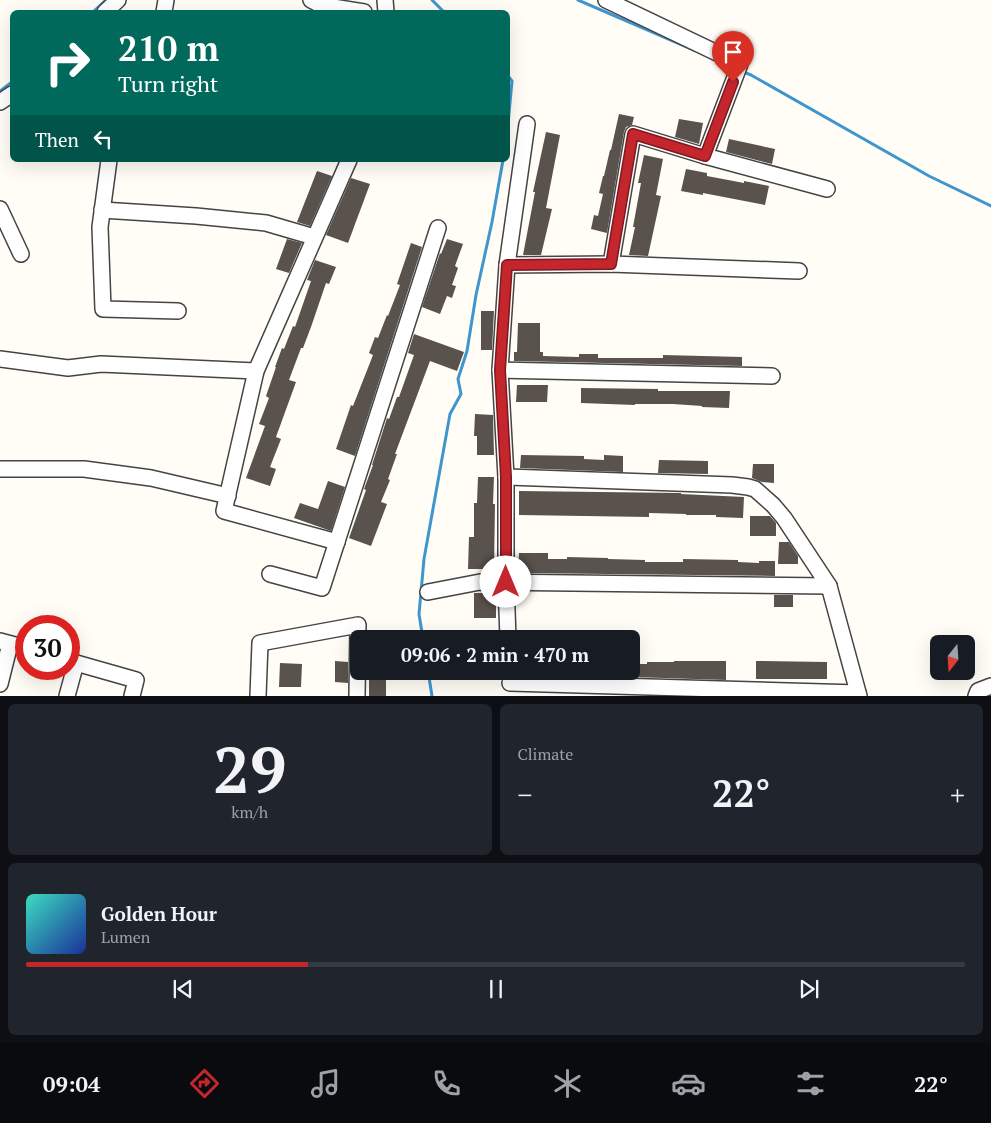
<!DOCTYPE html>
<meta charset="utf-8">
<style>
:root{--surface:#171b24;--page:#20242c;--text:#f1f3f6;--muted:#9ea1a6;--line:#363941;--accent:#c4262e}
body{margin:0;font-family:"PT Serif",serif;background:var(--page);color:var(--text);height:100vh;display:flex;flex-direction:column;font-size:19px;white-space:nowrap}
*{box-sizing:border-box;margin:0}
p{font-size:16px;color:var(--muted)}
.icon{flex:none;width:28px;height:28px;fill:none;stroke:currentColor;stroke-width:2;stroke-linecap:round;stroke-linejoin:round}
.map{position:relative;height:696px;overflow:hidden}
.side{display:flex;flex-direction:column;gap:8px;padding:8px;background:#0d0f14;flex:1}
.side>*{flex:none}
.banner{position:absolute;left:10px;top:10px;width:500px;height:152px;border-radius:8px;box-shadow:0 5px 20px #0002;background:#00695c;color:#fff;overflow:hidden}
.needle{width:32px;rotate:197deg}
.tools{position:absolute;left:930px;top:635px;display:grid;gap:10px}
.tools a{display:grid;place-items:center;width:45px;height:45px;border-radius:8px;background:var(--surface);box-shadow:0 5px 20px #0002;font-size:25px}
.speed{position:absolute;left:15px;top:615px;display:flex;gap:10px;font-size:25px;font-weight:700;text-align:center}
.speed>*{display:grid;place-content:center;width:65px;height:65px;border-radius:50%;background:var(--surface);box-shadow:0 5px 20px #0002;line-height:1}
.speed .limit{border:8px solid #d22;background:#fff;color:#111}
.pin{position:absolute;display:grid;place-items:center;width:42px;height:42px;color:#fff;margin:-51px -21px;border-radius:50% 50% 50% 0;rotate:-45deg;box-shadow:0 0 5px #0007}
.pin .icon{rotate:45deg}
.me{position:absolute;width:55px;margin:-28px;rotate:0deg;stroke-linejoin:round;filter:drop-shadow(0 0 4px #0008)}
.turn{display:flex;align-items:center;gap:18px;height:105px;padding:0 25px;font-size:22px}
.turn .icon{width:65px;height:65px;stroke-width:2.5}
.turn b{display:block;font-size:35px;line-height:42px}
.then{display:flex;align-items:center;height:48px;padding:0 25px;background:#0003;gap:10px;font-size:19px}
.big{font-size:38px;font-weight:600;line-height:1.1}
.side .tile{flex:1;display:flex;flex-direction:column;justify-content:center;gap:8px;min-width:0;padding:0 18px;border-radius:8px;background:var(--page)}
.side .dial{align-items:center;gap:0}
.dial b{font-size:65px;line-height:1}
.song{display:flex;align-items:center;gap:15px}
.cover{width:60px;height:60px;border-radius:8px;background:linear-gradient(135deg,hsl(170 70% 55%),hsl(230 70% 35%))}
.played{height:5px;border-radius:2px;background:linear-gradient(90deg,var(--accent) 30%,var(--line) 30%)}
.keys{display:flex;justify-content:space-around;direction:ltr}
.heat{display:flex;justify-content:space-between;align-items:center;font-size:28px;direction:ltr}
.side .tiles{flex:1;display:grid;gap:8px;grid-template-columns:1fr 1fr}
.tile:last-child{grid-column:span 2}
.trip{position:absolute;left:350px;top:630px;width:290px;height:50px;border-radius:8px;background:var(--surface);box-shadow:0 5px 20px #0002;font-weight:600;line-height:50px;text-align:center}
.dock{display:flex;height:80px;justify-content:space-around;align-items:center;background:#090b0e;color:var(--muted)}
.dock .icon{width:35px;height:35px}
.dock .selected{color:var(--accent)}
.dock b{font-size:22px;color:var(--text)}
.map>svg:first-child{display:block}
</style>
<div class="map">
<svg width="991" height="696" viewBox="0 0 991 696">
<rect width="100%" height="100%" fill="#fffdf5"/>
<g fill="none" stroke-linecap="round" stroke-linejoin="round">
<g stroke="#3f96cf" stroke-width="3">
<path d="M432,0L444,12"/>
<path d="M578,0L694,50"/>
<path d="M93,12L106,0"/>
<path d="M741,71L751,75L929,176L991,206"/>
<path d="M508,76L512,81L508,124"/>
<path d="M0,91L12,82"/>
<path d="M423,639L419,614L424,559L450,414L461,394L458,379L467,351L476,295L492,222L503,160"/>
<path d="M428,671L432,696"/>
</g>
</g>
<g fill="#5a524d">
<path d="M619,114L634,117L632,125L626,127L624,132L607,233L591,229L594,215L598,216L603,194L599,193L603,176H604L610,150H611Z"/>
<path d="M679,119L703,123L699,144L675,137Z"/>
<path d="M546,132L560,135L546,208L552,209L541,255H523L535,192H533Z"/>
<path d="M729,139L775,149L772,164L726,152Z"/>
<path d="M644,155L663,159L656,195L661,196L648,256L629,255L635,227H633L641,183H638Z"/>
<path d="M686,169L707,173V176L744,183V181L769,186L765,205L703,193V195L681,191Z"/>
<path d="M317,171L332,176L310,226L297,222Z"/>
<path d="M351,178L370,184L348,243L326,235Z"/>
<path d="M287,239L302,243L289,273L276,269Z"/>
<path d="M447,239L463,244L455,266L458,268L452,285L456,286L452,298L447,296L440,314L422,307L440,253L441,254Z"/>
<path d="M411,243L422,247L355,456L336,449L351,405L353,406L373,355L369,353L375,337L378,338L387,315L388,316L400,285L397,284Z"/>
<path d="M315,260L336,267L329,284L326,283L311,327L303,348H301L289,380L296,382L276,437L281,439L270,467L276,469L270,486L246,478L265,426L259,424L269,398L266,396L276,367H275L282,348L284,349L293,326L295,327L311,281L307,280Z"/>
<path d="M481,311H494L492,350H481Z"/>
<path d="M518,323H540V352H543V356L579,357V354H598V358H663V355L742,357V366L514,361V352H517Z"/>
<path d="M414,334L464,352L457,371L430,361L395,454H397L388,479L390,480L381,502L387,504L371,546L349,538L366,490L364,489L373,465H372L387,418L389,419L397,397H399L414,355L408,353Z"/>
<path d="M517,385H548L547,402H516Z"/>
<path d="M581,388L658,389V391H730L729,408L702,407V406L673,404H635V405L581,403Z"/>
<path d="M475,414L493,415L494,455H477V436H474Z"/>
<path d="M521,455L584,456V459L604,460V455L623,456V472L520,468Z"/>
<path d="M659,460L708,461V474L658,473Z"/>
<path d="M753,464H774V483L762,482L752,478Z"/>
<path d="M478,477H494L493,504H495L494,569H468L469,537H474V503H477Z"/>
<path d="M328,481L345,487L331,531L294,518L300,503L318,509Z"/>
<path d="M519,491L681,493V494L744,497L743,518L716,517V515H686V514L649,513V517L519,515Z"/>
<path d="M750,516H770L776,523V536H750Z"/>
<path d="M779,542H789L798,556V564H778Z"/>
<path d="M519,553H548V559H567V557L608,558V559L645,560V562H683V559L738,560V562L759,563V561H775V576L518,573Z"/>
<rect x="474" y="593" width="22" height="25"/>
<rect x="774" y="595" width="19" height="12"/>
<path d="M335,661L348,662V683L335,682Z"/>
<path d="M674,661H726V680L631,677V664H647V662H674Z"/>
<path d="M756,661L827,662V679H756Z"/>
<path d="M280,663L302,664L301,687H279Z"/>
<rect x="369" y="671" width="17" height="25"/>
</g>
<g fill="none" stroke-linecap="round" stroke-linejoin="round">
<defs>
<g id="minor">
<path d="M311,0L321,5L364,12"/>
<path d="M385,0L386,12"/>
<path d="M606,0L740,64L705,156"/>
<path d="M105,12L118,0"/>
<path d="M164,12L166,0"/>
<path d="M0,102L12,94"/>
<path d="M109,160L100,227L103,309L178,311"/>
<path d="M0,209L21,254"/>
<path d="M102,210L196,216L266,223L314,237"/>
<path d="M611,264L633,134L705,156L827,189"/>
<path d="M507,265L611,264L799,271"/>
<path d="M0,359L68,368L101,364L256,371"/>
<path d="M500,370L772,376"/>
<path d="M0,469H84L151,478L228,496"/>
<path d="M506,477L732,485L748,487L755,489L773,505L784,518L829,586L859,696"/>
<path d="M337,542L224,511L256,371L349,160"/>
<path d="M270,574L322,588L438,228"/>
<path d="M428,592L480,582L829,586"/>
<path d="M508,639L506,582V477L500,370L507,265L527,124"/>
<path d="M0,641L26,648"/>
<path d="M69,661L136,680L132,696"/>
<path d="M510,683L858,693"/>
<path d="M0,684L10,644"/>
<path d="M67,696L76,663"/>
<path d="M258,696L260,643L358,625L357,696"/>
<path d="M976,696L978,691L991,686"/>
</g>
</defs>
<use href="#minor" stroke="#444" stroke-width="18"/>
<use href="#minor" stroke="#fff" stroke-width="15"/>
</g>
<g fill="none" stroke-linecap="round" stroke-linejoin="round">
<defs>
<path id="route" d="M506,582V477L500,370L507,265L611,264L633,134L705,156L733,82"/>
</defs>
<use href="#route" stroke="#7f191e" stroke-width="12"/>
<use href="#route" stroke="#c4262e" stroke-width="9"/>
</g>
</svg>
<div class="tools">
<a><svg class="needle" viewBox="-14 -14 28 28"><path d="M0-13l5 13h-10z" fill="#e53935"/><path d="M0 13l5-13h-10z" fill="#9ea1a6"/></svg></a>
</div>
<div class="speed"><div class="limit">30</div></div>
<div class="pin" style="left:733px;top:82px;background:#d93025"><svg class="icon" aria-label="arrive" viewBox="0 0 24 24"><path d="M6 21V4h12l-3 4 3 4H6"/></svg></div>
<svg class="me" style="left:506px;top:582px" viewBox="-20 -20 40 40"><circle r="19" fill="#fff"/><path d="M0-13L10 11 0 6-10 11z" fill="#c4262e"/></svg>
<div class="trip">09:06 · 2 min · 470 m</div>
<div class="banner">
<div class="turn"><svg class="icon" aria-label="right" viewBox="0 0 24 24"><path d="M7 20v-9h11M14 6l5 5-5 5"/></svg><div><b>210 m</b>Turn right</div></div>
<div class="then">Then<svg class="icon" aria-label="left" viewBox="0 0 24 24"><path d="M17 20v-9H6M10 6l-5 5 5 5"/></svg></div>
</div>
</div>
<section class="side">
<div class="tiles">
<div class="tile dial"><b>29</b><p>km/h</p></div>
<div class="tile"><p>Climate</p>
<div class="heat"><a>−</a><b class="big">22°</b><a>+</a></div>
</div>
<div class="tile">
<div class="song"><i class="cover"></i><div><b>Golden Hour</b><p>Lumen</p></div></div>
<div class="played"></div>
<div class="keys"><svg class="icon" aria-label="previous" viewBox="0 0 24 24"><path d="M18 5L8 12l10 7zM5 5v14"/></svg><svg class="icon" aria-label="pause" viewBox="0 0 24 24"><path d="M8 5v14M16 5v14"/></svg><svg class="icon" aria-label="next" viewBox="0 0 24 24"><path d="M6 5l10 7-10 7zM19 5v14"/></svg></div>
</div>
</div>
</section>
<nav class="dock">
<b>09:04</b>
<svg class="icon selected" aria-label="directions" viewBox="0 0 24 24"><path d="M12 3l9 9-9 9-9-9zM9 14v-3h6M13 9l2 2-2 2"/></svg>
<svg class="icon" aria-label="music" viewBox="0 0 24 24"><path d="M9 18V5l10-2v13"/><circle cx="6" cy="18" r="3"/><circle cx="16" cy="16" r="3"/></svg>
<svg class="icon" aria-label="phone" viewBox="0 0 24 24"><path d="M5 4h4l2 5-3 2q2 4 5 5l2-3 5 2v4C11 20 4 13 5 4z"/></svg>
<svg class="icon" aria-label="climate" viewBox="0 0 24 24"><path d="M12 3v18M4 7l16 10M4 17L20 7"/></svg>
<svg class="icon" aria-label="car" viewBox="0 0 24 24"><path d="M5 17H2v-5l4-1 3-4h7l3 4 3 1v5h-3M9 17h6M6 11h13"/><circle cx="7" cy="17" r="2"/><circle cx="17" cy="17" r="2"/></svg>
<svg class="icon" aria-label="filters" viewBox="0 0 24 24"><path d="M4 7h16M4 17h16"/><circle cx="9" cy="7" r="2"/><circle cx="15" cy="17" r="2"/></svg>
<b>22°</b>
</nav>
